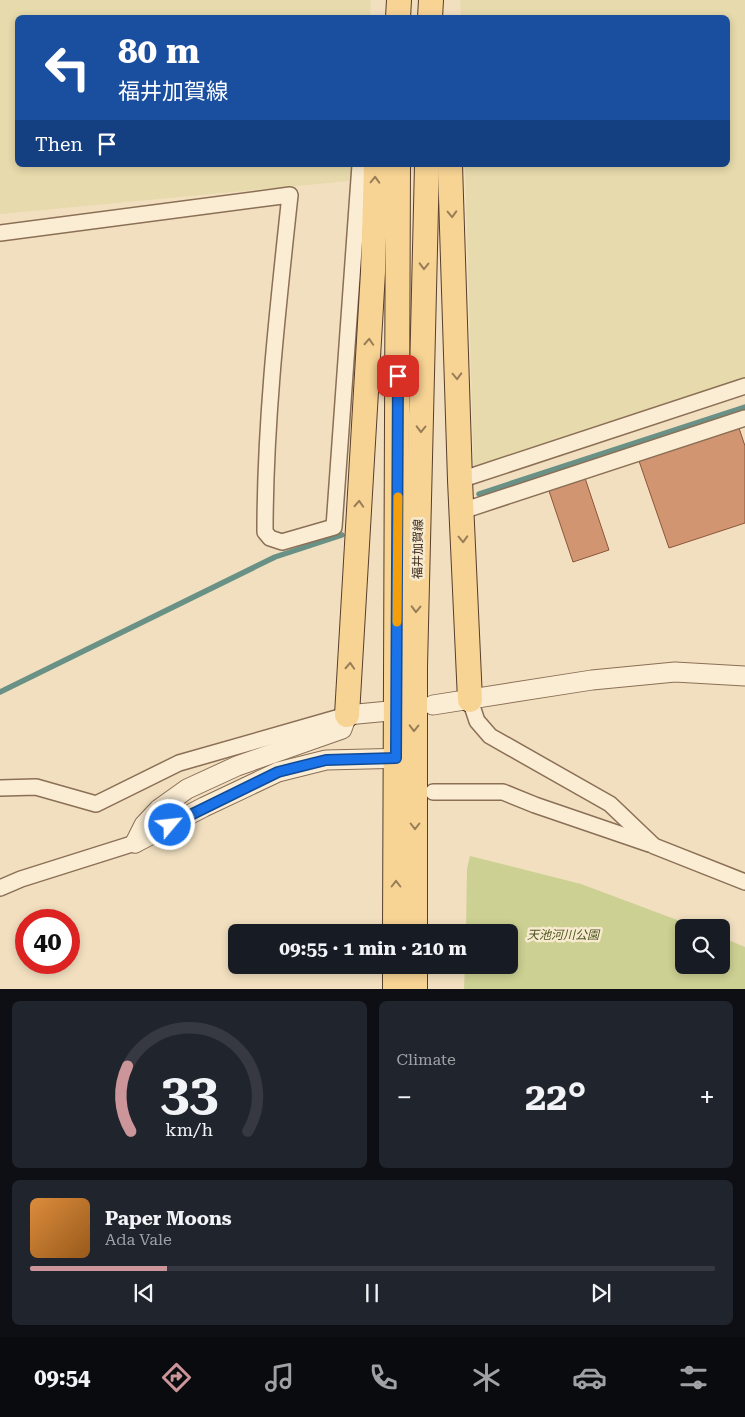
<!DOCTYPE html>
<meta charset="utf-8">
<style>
:root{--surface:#171b24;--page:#20242c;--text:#f1f3f6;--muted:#9ea1a6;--line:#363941;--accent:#cc959a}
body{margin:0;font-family:"Roboto Serif","Noto Sans JP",serif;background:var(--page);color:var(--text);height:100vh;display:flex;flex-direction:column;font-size:19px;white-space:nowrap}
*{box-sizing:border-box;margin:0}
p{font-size:16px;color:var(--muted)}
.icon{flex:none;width:28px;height:28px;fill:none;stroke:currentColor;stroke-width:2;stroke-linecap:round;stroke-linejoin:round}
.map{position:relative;height:989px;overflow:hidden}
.drawer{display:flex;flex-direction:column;gap:12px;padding:12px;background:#0d0f14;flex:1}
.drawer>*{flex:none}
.guide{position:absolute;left:15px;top:15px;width:715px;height:152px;border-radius:8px;box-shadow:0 2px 8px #0003;background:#1a4fa0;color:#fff;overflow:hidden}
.controls{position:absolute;left:675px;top:919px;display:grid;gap:10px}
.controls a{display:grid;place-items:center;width:55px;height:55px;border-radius:8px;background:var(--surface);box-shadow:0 2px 8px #0003;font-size:25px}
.speed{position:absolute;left:15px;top:909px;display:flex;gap:10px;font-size:25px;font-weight:700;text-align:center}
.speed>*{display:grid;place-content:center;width:65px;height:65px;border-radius:50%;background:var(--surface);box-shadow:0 2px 8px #0003;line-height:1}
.speed .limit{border:8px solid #d22;background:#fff;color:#111}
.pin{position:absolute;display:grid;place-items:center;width:42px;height:42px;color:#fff;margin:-21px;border-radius:10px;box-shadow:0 2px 8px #0006}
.me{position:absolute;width:55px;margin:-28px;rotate:62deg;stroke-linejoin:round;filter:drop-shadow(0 0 4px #0008)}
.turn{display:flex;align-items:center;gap:18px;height:105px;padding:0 20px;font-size:22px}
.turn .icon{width:65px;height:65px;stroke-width:2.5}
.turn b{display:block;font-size:35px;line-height:42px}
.then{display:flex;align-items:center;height:48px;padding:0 20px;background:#0003;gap:10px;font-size:19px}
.big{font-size:38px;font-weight:700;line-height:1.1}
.drawer .widget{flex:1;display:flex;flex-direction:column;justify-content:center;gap:8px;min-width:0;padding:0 18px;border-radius:8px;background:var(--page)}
.drawer .dial{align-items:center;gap:0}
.dial svg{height:130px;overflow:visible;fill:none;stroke:var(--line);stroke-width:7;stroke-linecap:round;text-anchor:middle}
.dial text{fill:var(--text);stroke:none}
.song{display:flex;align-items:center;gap:15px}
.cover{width:60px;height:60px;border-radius:8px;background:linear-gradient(135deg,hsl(30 70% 55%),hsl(30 70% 35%))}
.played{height:5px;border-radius:2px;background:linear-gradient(90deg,var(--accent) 20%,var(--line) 20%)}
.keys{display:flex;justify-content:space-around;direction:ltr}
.heat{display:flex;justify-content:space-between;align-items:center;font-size:28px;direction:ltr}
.drawer .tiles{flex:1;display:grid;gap:12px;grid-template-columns:1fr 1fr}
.widget:last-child{grid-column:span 2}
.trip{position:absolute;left:228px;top:924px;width:290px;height:50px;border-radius:8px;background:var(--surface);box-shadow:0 2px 8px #0003;font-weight:700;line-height:50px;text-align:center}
.tab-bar{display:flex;height:80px;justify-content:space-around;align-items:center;background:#090b0e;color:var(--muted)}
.tab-bar .icon{width:35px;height:35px}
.tab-bar .active{color:var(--accent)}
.tab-bar b{font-size:22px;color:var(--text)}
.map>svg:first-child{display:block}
</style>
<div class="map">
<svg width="745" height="990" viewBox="0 0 745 990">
<rect width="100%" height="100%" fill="#f1dfbf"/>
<g fill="#e7daac">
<path d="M0,0H371L370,18H18V165H360L359,180L0,214Z"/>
<path d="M460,0H745V386L474,475L465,165H728V18L461,17Z"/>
</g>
<path fill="#ccd092" d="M470,856L581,884L696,927L684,928V965H721V937L745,947V989H464L465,965H509V932H466L467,869Z"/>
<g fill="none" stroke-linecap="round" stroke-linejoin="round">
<g stroke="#699185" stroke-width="5.5">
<path d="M479,494L745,407"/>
<path d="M0,692L275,557L342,535"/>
</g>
</g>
<g fill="#d29572" stroke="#8c563a">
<path d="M739,428L745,446V523L669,548L639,461Z"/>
<path d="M584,475L609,550L573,562L548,488Z"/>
</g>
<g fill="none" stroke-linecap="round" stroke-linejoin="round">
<defs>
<g id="minor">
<path d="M0,233L290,195C278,307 265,419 265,532L270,538L282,542L334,527L360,165"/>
<path d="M460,480L745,386"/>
<path d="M462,511L745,418"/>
<path d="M470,700L477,721L490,736L610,804L654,846L745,882"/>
<path d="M0,788L36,787L96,804L179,763L347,715"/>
<path d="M433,792H503L535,805L649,844"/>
<path d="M0,888L21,879L135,843"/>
</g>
<g id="tertiary">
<path d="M433,705L592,680L675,672L745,676"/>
<path d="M135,843L144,825L159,809L187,789L237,766L342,729L347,715L389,711"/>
<path d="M135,843L204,807L278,772L326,760L408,758"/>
</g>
<g id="primary">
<path d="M398,18L399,0"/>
<path d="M430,18L431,0"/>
<path d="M450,165L460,480L470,700"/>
<path d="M347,715L373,272L376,165"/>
<path d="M395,932L398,165"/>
<path d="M415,932V667L427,165"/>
<path d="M395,990V965"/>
<path d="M415,990V965"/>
</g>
</defs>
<use href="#minor" stroke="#8b6f56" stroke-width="18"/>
<use href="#tertiary" stroke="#8b6f56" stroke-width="21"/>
<use href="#primary" stroke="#583e2b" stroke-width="26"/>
<use href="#minor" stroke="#fbedd3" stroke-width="15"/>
<use href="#tertiary" stroke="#fbedd3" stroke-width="19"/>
<use href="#primary" stroke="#f7d394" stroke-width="24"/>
</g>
<defs><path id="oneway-chevron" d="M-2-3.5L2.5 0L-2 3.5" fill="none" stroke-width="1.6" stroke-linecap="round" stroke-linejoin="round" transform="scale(1.25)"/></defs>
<g stroke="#987e58">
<use href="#oneway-chevron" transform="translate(375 180) rotate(-88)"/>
<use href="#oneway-chevron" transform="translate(452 214) rotate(88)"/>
<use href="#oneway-chevron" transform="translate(424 266) rotate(91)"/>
<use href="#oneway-chevron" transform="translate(369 342) rotate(-87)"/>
<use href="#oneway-chevron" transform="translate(457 376) rotate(88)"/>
<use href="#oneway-chevron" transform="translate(421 429) rotate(91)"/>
<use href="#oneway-chevron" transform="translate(359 504) rotate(-87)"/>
<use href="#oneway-chevron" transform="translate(463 539) rotate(88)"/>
<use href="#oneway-chevron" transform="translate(416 609) rotate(91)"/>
<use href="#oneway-chevron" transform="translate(350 666) rotate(-87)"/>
<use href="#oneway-chevron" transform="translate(414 728) rotate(91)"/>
<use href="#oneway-chevron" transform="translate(415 826) rotate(90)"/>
<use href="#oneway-chevron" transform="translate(396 884) rotate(-90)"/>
</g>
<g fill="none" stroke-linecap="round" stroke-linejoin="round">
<defs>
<path id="route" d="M170,825L278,772L326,760L396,758L398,376"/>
</defs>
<use href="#route" stroke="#114b97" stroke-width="12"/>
<use href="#route" stroke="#1a73e8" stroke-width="9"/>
<path stroke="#f59e0b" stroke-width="9" d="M397,622L398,497"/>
</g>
<g text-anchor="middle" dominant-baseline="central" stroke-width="5" stroke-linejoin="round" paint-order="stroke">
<g font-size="12" fill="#39281c" stroke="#f8eacf">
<text transform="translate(418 549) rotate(-89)">福井加賀線</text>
</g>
<g font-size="12" font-style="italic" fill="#4c5721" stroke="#f8eacf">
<text x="563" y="935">天池河川公園</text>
</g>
</g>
</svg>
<div class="controls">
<a><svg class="icon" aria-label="search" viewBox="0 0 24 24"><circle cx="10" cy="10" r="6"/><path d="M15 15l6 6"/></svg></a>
</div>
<div class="speed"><div class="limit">40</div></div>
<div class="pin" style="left:398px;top:376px;background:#d93025"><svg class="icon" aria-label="arrive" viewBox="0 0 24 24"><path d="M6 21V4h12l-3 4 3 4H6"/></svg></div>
<svg class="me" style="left:170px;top:825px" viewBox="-20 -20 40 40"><circle r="17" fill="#1a73e8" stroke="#fff" stroke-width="3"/><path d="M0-11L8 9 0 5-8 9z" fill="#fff"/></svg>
<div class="trip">09:55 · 1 min · 210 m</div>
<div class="guide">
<div class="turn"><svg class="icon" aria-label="left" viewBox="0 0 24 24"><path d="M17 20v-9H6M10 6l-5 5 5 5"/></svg><div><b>80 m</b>福井加賀線</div></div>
<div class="then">Then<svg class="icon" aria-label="arrive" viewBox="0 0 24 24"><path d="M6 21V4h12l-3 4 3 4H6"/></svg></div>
</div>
</div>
<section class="drawer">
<div class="tiles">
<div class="widget dial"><svg viewBox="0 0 100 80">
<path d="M14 69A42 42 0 1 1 86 69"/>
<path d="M14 69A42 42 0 0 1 12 29" stroke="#cc959a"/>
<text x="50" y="56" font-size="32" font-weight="700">33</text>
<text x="50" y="72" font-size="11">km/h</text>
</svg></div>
<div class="widget"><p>Climate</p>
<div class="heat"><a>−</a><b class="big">22°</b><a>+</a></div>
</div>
<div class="widget">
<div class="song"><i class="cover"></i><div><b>Paper Moons</b><p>Ada Vale</p></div></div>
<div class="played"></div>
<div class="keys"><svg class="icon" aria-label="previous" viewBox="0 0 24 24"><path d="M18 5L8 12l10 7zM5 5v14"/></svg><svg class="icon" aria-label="pause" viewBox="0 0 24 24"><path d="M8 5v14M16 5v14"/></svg><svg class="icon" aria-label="next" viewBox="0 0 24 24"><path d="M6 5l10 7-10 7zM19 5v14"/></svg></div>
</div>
</div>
</section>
<nav class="tab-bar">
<b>09:54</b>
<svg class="icon active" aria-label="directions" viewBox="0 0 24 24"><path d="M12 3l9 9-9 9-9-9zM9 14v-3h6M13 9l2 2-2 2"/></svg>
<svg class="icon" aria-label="music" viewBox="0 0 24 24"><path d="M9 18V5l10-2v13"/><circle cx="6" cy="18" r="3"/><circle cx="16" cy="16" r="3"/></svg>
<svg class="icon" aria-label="phone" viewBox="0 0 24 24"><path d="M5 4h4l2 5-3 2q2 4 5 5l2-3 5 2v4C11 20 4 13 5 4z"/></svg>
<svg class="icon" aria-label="climate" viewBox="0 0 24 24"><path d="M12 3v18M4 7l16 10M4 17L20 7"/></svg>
<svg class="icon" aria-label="car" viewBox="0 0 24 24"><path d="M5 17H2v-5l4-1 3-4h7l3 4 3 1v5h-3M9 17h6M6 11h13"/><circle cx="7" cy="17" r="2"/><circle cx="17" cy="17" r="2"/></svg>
<svg class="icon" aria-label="filters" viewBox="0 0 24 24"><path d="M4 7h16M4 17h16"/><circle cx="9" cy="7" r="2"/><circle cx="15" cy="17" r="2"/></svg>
</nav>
